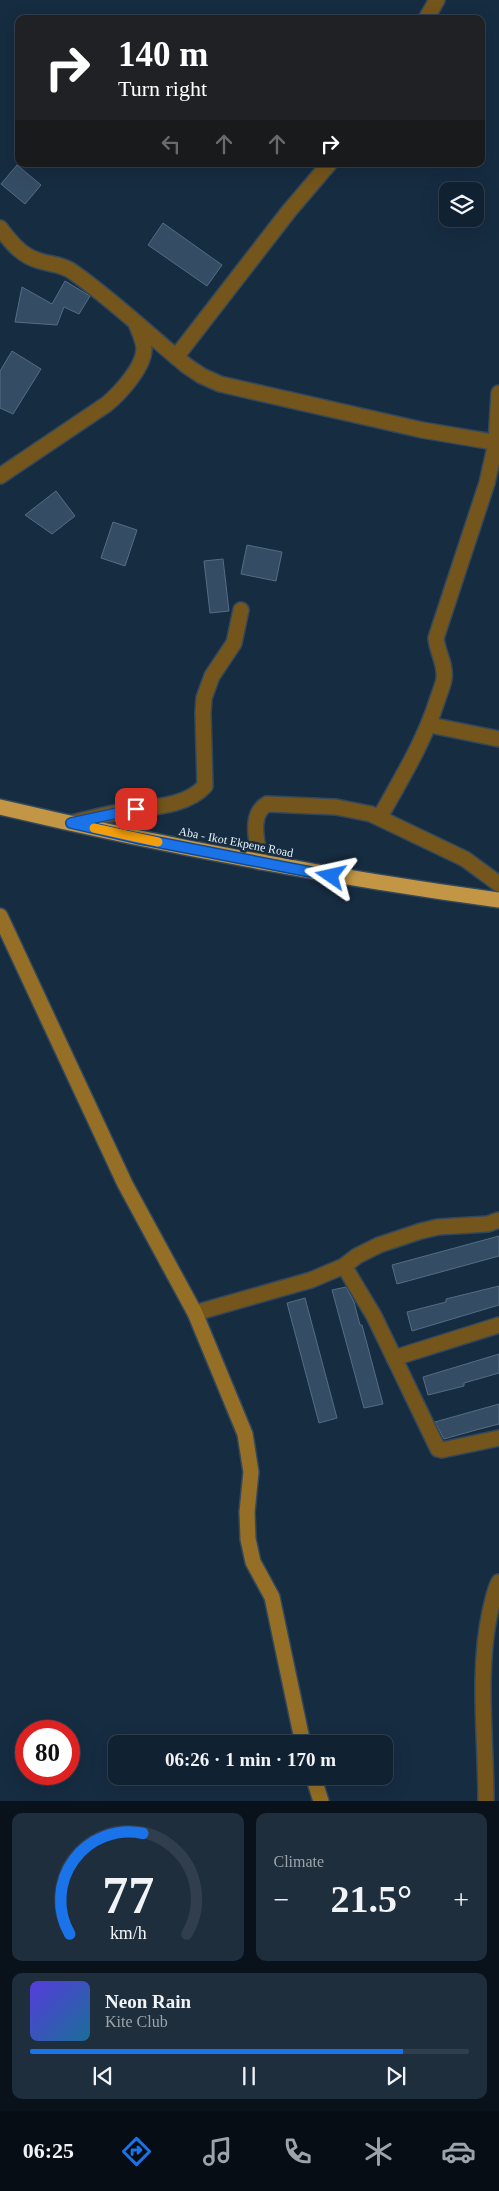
<!DOCTYPE html>
<meta charset="utf-8">
<style>
:root{--surface:#102131;--page:#1e2e3d;--text:#f1f3f6;--muted:#9ca3ab;--line:#303e4d;--accent:#1a73e8}
body{margin:0;font-family:"Times New Roman",serif;background:var(--page);color:var(--text);height:100vh;display:flex;flex-direction:column;font-size:19px;white-space:nowrap}
*{box-sizing:border-box;margin:0}
p{font-size:16px;color:var(--muted)}
.icon{flex:none;width:28px;height:28px;fill:none;stroke:currentColor;stroke-width:2;stroke-linecap:round;stroke-linejoin:round}
.map{position:relative;height:1801px;overflow:hidden}
.drawer{display:flex;flex-direction:column;gap:12px;padding:12px;background:#09121b;flex:1}
.drawer>*{flex:none}
.top-card{position:absolute;left:15px;top:15px;width:470px;height:152px;border-radius:10px;box-shadow:0 5px 20px #0002,0 0 0 1px var(--line);background:#202124;color:#fff;overflow:hidden}
.buttons{position:absolute;left:439px;top:182px;display:grid;gap:10px}
.buttons a{display:grid;place-items:center;width:45px;height:45px;border-radius:10px;background:var(--surface);box-shadow:0 5px 20px #0002,0 0 0 1px var(--line);font-size:25px}
.speed{position:absolute;left:15px;top:1720px;display:flex;gap:10px;font-size:25px;font-weight:700;text-align:center}
.speed>*{display:grid;place-content:center;width:65px;height:65px;border-radius:50%;background:var(--surface);box-shadow:0 5px 20px #0002,0 0 0 1px var(--line);line-height:1}
.speed .limit{border:8px solid #d22;background:#fff;color:#111}
.pin{position:absolute;display:grid;place-items:center;width:42px;height:42px;color:#fff;margin:-21px;border-radius:10px;box-shadow:0 2px 8px #0006}
.me{position:absolute;width:55px;margin:-28px;rotate:281deg;stroke-linejoin:round;filter:drop-shadow(0 0 4px #0008)}
.turn{display:flex;align-items:center;gap:18px;height:105px;padding:0 20px;font-size:22px}
.turn .icon{width:65px;height:65px;stroke-width:2.5}
.turn b{display:block;font-size:35px;line-height:42px}
.lanes{display:flex;align-items:center;height:48px;padding:0 20px;background:#0003;justify-content:center;gap:25px;direction:ltr}
.lanes .off{opacity:.35}
.big{font-size:38px;font-weight:800;line-height:1.1}
.drawer .card{flex:1;display:flex;flex-direction:column;justify-content:center;gap:8px;min-width:0;padding:0 18px;border-radius:10px;background:var(--page)}
.drawer .dial{align-items:center;gap:0}
.dial svg{height:130px;overflow:visible;fill:none;stroke:var(--line);stroke-width:7;stroke-linecap:round;text-anchor:middle}
.dial text{fill:var(--text);stroke:none}
.song{display:flex;align-items:center;gap:15px}
.cover{width:60px;height:60px;border-radius:8px;background:linear-gradient(135deg,hsl(250 70% 55%),hsl(200 70% 35%))}
.played{height:5px;border-radius:2px;background:linear-gradient(90deg,var(--accent) 85%,var(--line) 85%)}
.keys{display:flex;justify-content:space-around;direction:ltr}
.heat{display:flex;justify-content:space-between;align-items:center;font-size:28px;direction:ltr}
.drawer .tiles{flex:1;display:grid;gap:12px;grid-template-columns:1fr 1fr}
.card:last-child{grid-column:span 2}
.trip{position:absolute;left:108px;top:1735px;width:285px;height:50px;border-radius:10px;background:var(--surface);box-shadow:0 5px 20px #0002,0 0 0 1px var(--line);font-weight:800;line-height:50px;text-align:center}
.menu{display:flex;height:80px;justify-content:space-around;align-items:center;background:#060d14;color:var(--muted)}
.menu .icon{width:35px;height:35px}
.menu .on{color:var(--accent)}
.menu b{font-size:22px;color:var(--text)}
.map>svg:first-child{display:block}
</style>
<div class="map">
<svg width="499" height="1801" viewBox="0 0 499 1801">
<rect width="100%" height="100%" fill="#162c41"/>
<g fill="#354d64" stroke="#546d85">
<path d="M17,165L41,185L25,204L1,184Z"/>
<path d="M163,223L222,265L207,286L148,245Z"/>
<path d="M65,281L90,296L79,314L64,307L57,325L15,322L22,287L52,304Z"/>
<path d="M12,351L41,369L13,414L0,408V371Z"/>
<path d="M56,491L75,516L52,534L25,515Z"/>
<path d="M113,522L137,530L125,566L101,558Z"/>
<path d="M247,545L282,552L276,581L241,574Z"/>
<path d="M223,559L229,611L210,613L204,561Z"/>
<path d="M499,1236V1256L397,1284L392,1265Z"/>
<path d="M499,1286V1305L412,1331L407,1312L446,1302V1299Z"/>
<path d="M346,1287L354,1302L360,1325H362L383,1404L364,1408L332,1290Z"/>
<path d="M305,1298L337,1418L319,1423L287,1303Z"/>
<path d="M499,1354V1373L464,1383V1386L428,1395L423,1377Z"/>
<path d="M499,1404V1424L476,1430L444,1439L435,1422Z"/>
</g>
<g fill="none" stroke-linecap="round" stroke-linejoin="round">
<defs>
<g id="street">
<path d="M426,19L437,0"/>
<path d="M0,228C11,242 21,256 40,261C52,265 62,264 73,272C113,300 149,335 187,366L202,376L220,384L422,430L499,443"/>
<path d="M176,357L289,211L329,164"/>
<path d="M0,476L107,404C120,393 144,367 144,349C144,341 139,331 136,323"/>
<path d="M430,725L499,739"/>
<path d="M380,817C401,779 424,742 437,701C439,694 443,686 444,679C446,664 437,652 436,638L487,483L496,443L499,393"/>
<path d="M71,823C89,819 107,814 125,811C150,807 186,807 205,786L203,713L204,698L212,676L234,643L241,610"/>
<path d="M260,862C258,844 248,815 267,804L336,807L371,814L465,859L499,884"/>
<path d="M344,1266L374,1316L438,1449L442,1450L499,1438"/>
<path d="M195,1313L311,1280L344,1266L357,1256L379,1245L421,1231L438,1227L488,1224L499,1220"/>
<path d="M394,1358L499,1325"/>
<path d="M486,1801C486,1738 477,1673 490,1612C493,1601 494,1591 499,1582"/>
</g>
<g id="secondary">
<path d="M0,916L125,1184L195,1313L245,1434L251,1472L247,1512L248,1539L253,1562L272,1597L303,1744"/>
<path d="M313,1776L321,1801"/>
</g>
<path id="highway" d="M0,807C165,846 331,877 499,900"/>
</defs>
<use href="#street" stroke="#34485c" stroke-width="18"/>
<use href="#secondary" stroke="#34485c" stroke-width="18"/>
<use href="#highway" stroke="#34485c" stroke-width="18"/>
<use href="#street" stroke="#74551b" stroke-width="15"/>
<use href="#secondary" stroke="#956f25" stroke-width="15"/>
<use href="#highway" stroke="#c29645" stroke-width="15"/>
</g>
<g fill="none" stroke-linecap="round" stroke-linejoin="round">
<defs>
<path id="route" d="M136,809L71,823L136,838L331,876"/>
</defs>
<use href="#route" stroke="#114b97" stroke-width="12"/>
<use href="#route" stroke="#1a73e8" stroke-width="9"/>
<path stroke="#f59e0b" stroke-width="9" d="M94,828L158,842"/>
</g>
<g text-anchor="middle" dominant-baseline="central" stroke-width="5" stroke-linejoin="round" paint-order="stroke">
<g font-size="12" fill="#e9f4ff" stroke="#162c41">
<text transform="translate(236 842) rotate(11)">Aba - Ikot Ekpene Road</text>
</g>
</g>
</svg>
<div class="buttons">
<a><svg class="icon" aria-label="layers" viewBox="0 0 24 24"><path d="M12 4l9 5-9 5-9-5zM3 14l9 5 9-5"/></svg></a>
</div>
<div class="speed"><div class="limit">80</div></div>
<div class="pin" style="left:136px;top:809px;background:#d93025"><svg class="icon" aria-label="arrive" viewBox="0 0 24 24"><path d="M6 21V4h12l-3 4 3 4H6"/></svg></div>
<svg class="me" style="left:331px;top:876px" viewBox="-20 -20 40 40"><path d="M0-17L14 15 0 8-14 15z" fill="#1a73e8" stroke="#fff" stroke-width="4"/></svg>
<div class="trip">06:26 · 1 min · 170 m</div>
<div class="top-card">
<div class="turn"><svg class="icon" aria-label="right" viewBox="0 0 24 24"><path d="M7 20v-9h11M14 6l5 5-5 5"/></svg><div><b>140 m</b>Turn right</div></div>
<div class="lanes"><svg class="icon off" aria-label="left" viewBox="0 0 24 24"><path d="M17 20v-9H6M10 6l-5 5 5 5"/></svg><svg class="icon off" aria-label="ahead" viewBox="0 0 24 24"><path d="M12 20V5M6 11l6-6 6 6"/></svg><svg class="icon off" aria-label="ahead" viewBox="0 0 24 24"><path d="M12 20V5M6 11l6-6 6 6"/></svg><svg class="icon" aria-label="right" viewBox="0 0 24 24"><path d="M7 20v-9h11M14 6l5 5-5 5"/></svg></div>
</div>
</div>
<section class="drawer">
<div class="tiles">
<div class="card dial"><svg viewBox="0 0 100 80">
<path d="M14 69A42 42 0 1 1 86 69"/>
<path d="M14 69A42 42 0 0 1 59 7" stroke="#1a73e8"/>
<text x="50" y="56" font-size="32" font-weight="700">77</text>
<text x="50" y="72" font-size="11">km/h</text>
</svg></div>
<div class="card"><p>Climate</p>
<div class="heat"><a>−</a><b class="big">21.5°</b><a>+</a></div>
</div>
<div class="card">
<div class="song"><i class="cover"></i><div><b>Neon Rain</b><p>Kite Club</p></div></div>
<div class="played"></div>
<div class="keys"><svg class="icon" aria-label="previous" viewBox="0 0 24 24"><path d="M18 5L8 12l10 7zM5 5v14"/></svg><svg class="icon" aria-label="pause" viewBox="0 0 24 24"><path d="M8 5v14M16 5v14"/></svg><svg class="icon" aria-label="next" viewBox="0 0 24 24"><path d="M6 5l10 7-10 7zM19 5v14"/></svg></div>
</div>
</div>
</section>
<nav class="menu">
<b>06:25</b>
<svg class="icon on" aria-label="directions" viewBox="0 0 24 24"><path d="M12 3l9 9-9 9-9-9zM9 14v-3h6M13 9l2 2-2 2"/></svg>
<svg class="icon" aria-label="music" viewBox="0 0 24 24"><path d="M9 18V5l10-2v13"/><circle cx="6" cy="18" r="3"/><circle cx="16" cy="16" r="3"/></svg>
<svg class="icon" aria-label="phone" viewBox="0 0 24 24"><path d="M5 4h4l2 5-3 2q2 4 5 5l2-3 5 2v4C11 20 4 13 5 4z"/></svg>
<svg class="icon" aria-label="climate" viewBox="0 0 24 24"><path d="M12 3v18M4 7l16 10M4 17L20 7"/></svg>
<svg class="icon" aria-label="car" viewBox="0 0 24 24"><path d="M5 17H2v-5l4-1 3-4h7l3 4 3 1v5h-3M9 17h6M6 11h13"/><circle cx="7" cy="17" r="2"/><circle cx="17" cy="17" r="2"/></svg>
</nav>
